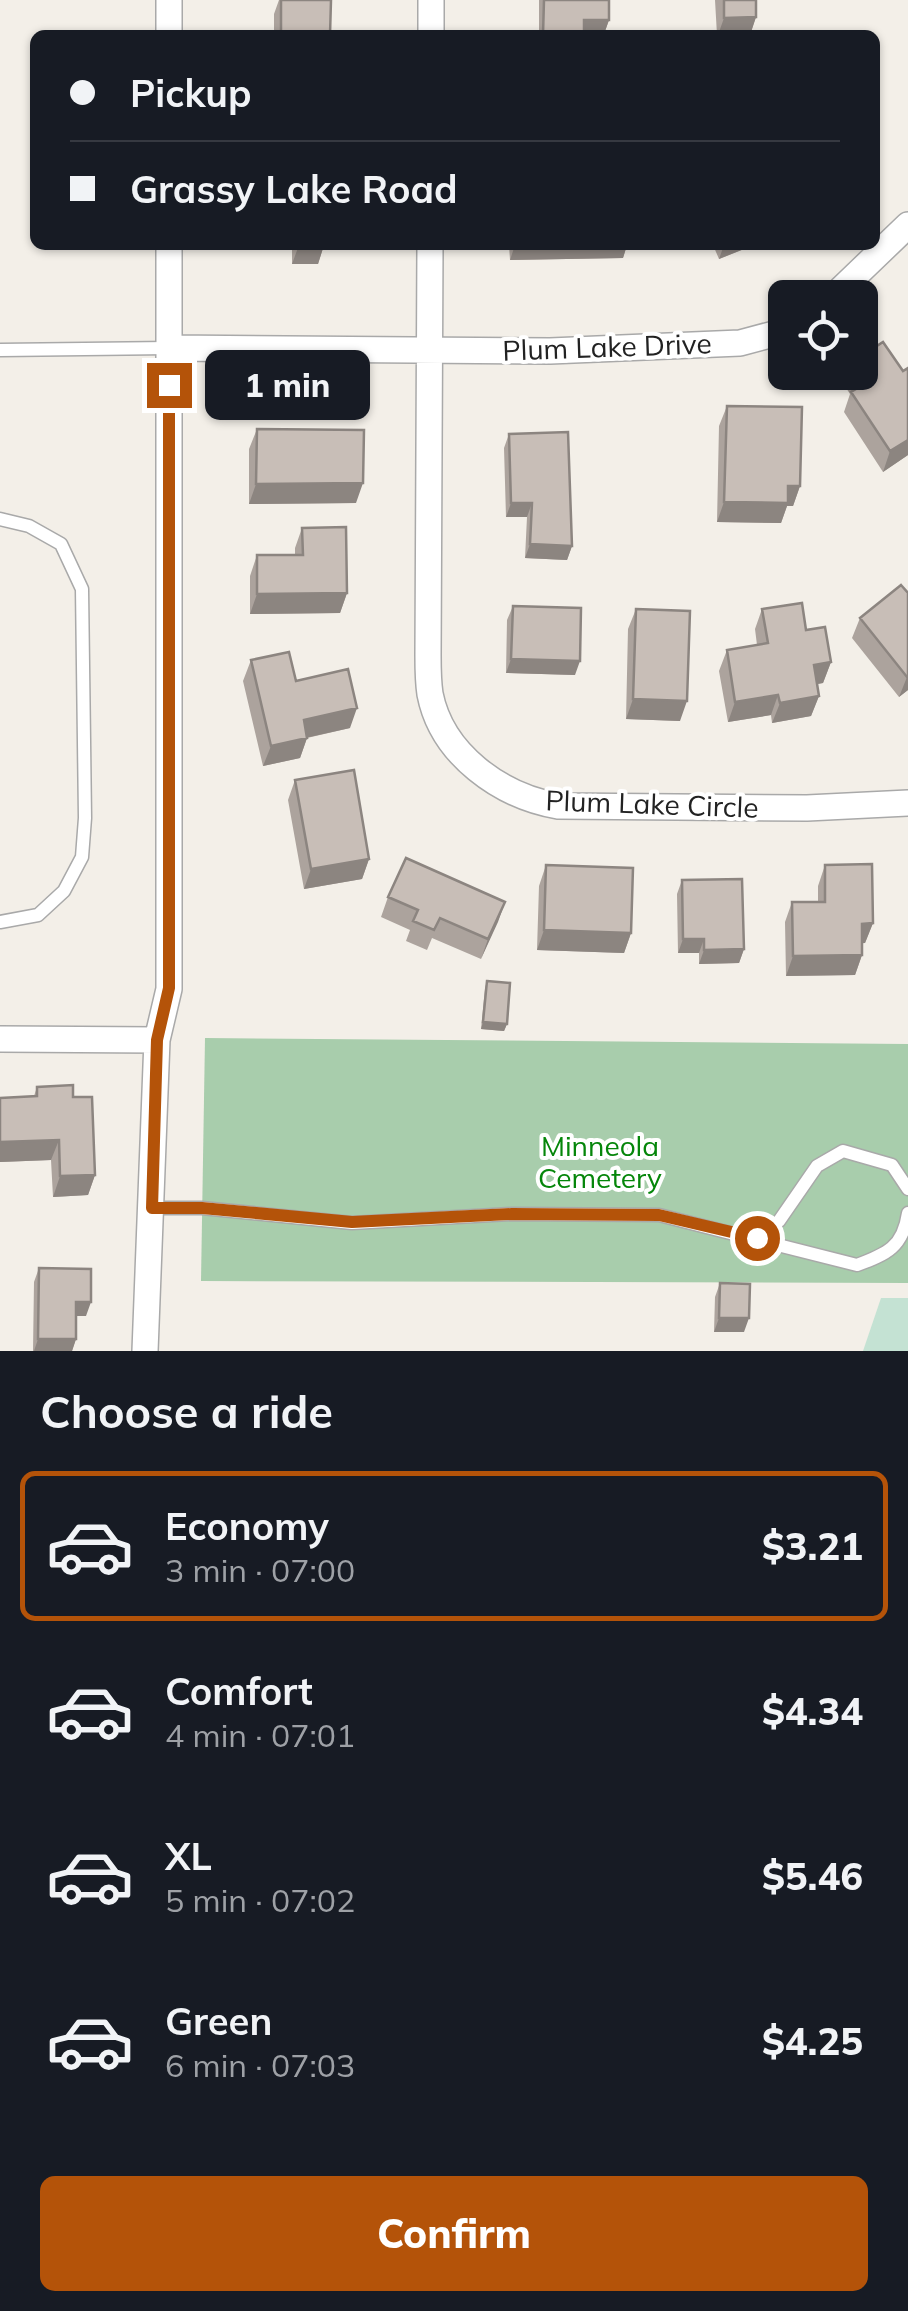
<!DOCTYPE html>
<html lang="en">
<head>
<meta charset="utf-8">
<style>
	body { margin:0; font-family:Mulish,sans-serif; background:#20242c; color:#f1f3f6; height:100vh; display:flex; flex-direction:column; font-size:38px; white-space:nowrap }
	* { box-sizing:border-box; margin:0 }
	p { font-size:32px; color:#9ea1a6 }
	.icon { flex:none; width:55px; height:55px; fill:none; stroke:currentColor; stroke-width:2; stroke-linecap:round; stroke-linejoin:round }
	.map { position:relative; height:1351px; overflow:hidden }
	.side { display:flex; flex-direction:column; background:#171b24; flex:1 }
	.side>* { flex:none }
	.hud { position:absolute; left:30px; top:30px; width:850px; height:220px; border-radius:15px; box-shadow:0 2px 8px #0004; display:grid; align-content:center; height:220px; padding:0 40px; background:#171b24 }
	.tools { position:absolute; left:768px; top:280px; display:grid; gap:20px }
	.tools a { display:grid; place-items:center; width:110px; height:110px; border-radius:15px; background:#171b24; box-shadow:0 2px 8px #0004; font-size:50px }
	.end { position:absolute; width:45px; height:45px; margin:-22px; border:12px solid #b45309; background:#fff; box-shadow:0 0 0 5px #fff }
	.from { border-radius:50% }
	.bubble { position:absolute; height:70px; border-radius:15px; background:#171b24; box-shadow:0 2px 8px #0004; font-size:32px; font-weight:800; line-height:70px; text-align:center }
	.hud b { display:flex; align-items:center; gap:35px; height:95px; font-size:38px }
	.hud b+b { border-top:2px solid #363941 }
	.hud i { width:25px; height:25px; background:#f1f3f6 }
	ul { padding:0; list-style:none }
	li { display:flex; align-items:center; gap:30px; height:150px; margin:0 20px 15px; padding:0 20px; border:5px solid transparent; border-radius:15px }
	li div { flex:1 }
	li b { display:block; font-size:38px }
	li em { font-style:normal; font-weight:800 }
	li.current { border-color:#b45309 }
	li>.icon { width:90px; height:90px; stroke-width:1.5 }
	h2 { padding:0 40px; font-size:45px; line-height:120px }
	.button { display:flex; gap:20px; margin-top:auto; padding:20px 40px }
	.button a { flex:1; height:115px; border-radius:15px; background:#b45309; color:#fff; font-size:40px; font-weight:800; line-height:115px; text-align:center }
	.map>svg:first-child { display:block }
	.wetland { fill:#c4e2d3 }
	.cemetery { fill:#a8cdac }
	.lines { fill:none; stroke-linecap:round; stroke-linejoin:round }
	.service-casing { stroke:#a9a9a9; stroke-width:15 }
	.minor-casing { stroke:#a9a9a9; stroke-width:28 }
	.service { stroke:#fff; stroke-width:12 }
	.minor { stroke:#fff; stroke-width:25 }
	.wall { fill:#aca39d }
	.shaded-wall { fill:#8c8580 }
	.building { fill:#c8beb7; stroke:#8c8580; stroke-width:2.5 }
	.route { stroke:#b45309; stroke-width:12 }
	.labels { text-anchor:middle; stroke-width:8; stroke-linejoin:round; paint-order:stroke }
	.street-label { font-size:28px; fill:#222; stroke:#fff }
	.park-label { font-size:28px; fill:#05860a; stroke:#fff }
</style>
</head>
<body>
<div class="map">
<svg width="908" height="1351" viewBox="0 0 908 1351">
	<rect width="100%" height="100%" fill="#f3efe8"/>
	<path class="wetland" d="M 881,1298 L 908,1298 L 908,1351 L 863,1351 Z"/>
	<path class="cemetery" d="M 205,1038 L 908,1044 L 908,1283 L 201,1281 Z"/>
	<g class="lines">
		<g class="service-casing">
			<path id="service" d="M 0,350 L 169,348
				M 0,519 L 29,526 L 61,544 L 82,589 L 85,818 L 82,857 L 64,891 L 38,915 L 0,922
				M 152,1208 L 202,1208 L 352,1223 L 512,1214 L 659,1215 L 857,1265 C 887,1254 903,1247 908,1213
				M 757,1237 L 779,1221 L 817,1166 L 843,1151 L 892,1165 L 908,1189"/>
		</g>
		<g class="minor-casing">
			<path id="minor" d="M 169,0 L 169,35
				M 431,0 L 431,35
				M 430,245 L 428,655 C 428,667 428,681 430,694 C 442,755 501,796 558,806 L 807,808 L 908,803
				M 832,298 L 908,225
				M 169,348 L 550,351 L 740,343 L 785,331
				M 0,1039 L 157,1040
				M 145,1351 L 157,1040 L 169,989 L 169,245"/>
		</g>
		<use href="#service" class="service"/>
		<use href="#minor" class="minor"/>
	</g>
	<path class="wall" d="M 279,0 L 331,0 L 330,35 L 274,35 L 274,14 Z
		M 539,0 L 609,0 L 609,20 L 604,34 L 539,35 Z
		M 715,0 L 756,0 L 756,17 L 750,35 L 717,35 Z
		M 274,245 L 324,245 L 318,264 L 292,264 L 292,248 L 274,248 Z
		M 509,245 L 627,245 L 623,258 L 510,260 Z
		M 713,245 L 754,245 L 719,259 Z
		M 847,372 L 860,372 L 908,455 L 883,472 L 844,412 L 850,394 L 843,383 Z
		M 727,406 L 800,486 L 793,506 L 787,506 L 781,523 L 717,522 L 719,426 Z
		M 257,429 L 356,503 L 249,504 L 249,449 Z
		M 509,434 L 572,546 L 567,560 L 525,558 L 527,517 L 506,517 L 504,448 Z
		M 302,528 L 347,593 L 340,613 L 250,614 L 250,576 L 257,555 L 295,555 L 295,548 Z
		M 908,593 L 908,690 L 899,697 L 852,638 L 860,618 Z
		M 513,606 L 575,675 L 506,673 L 507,620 Z
		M 636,609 L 680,721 L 626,719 L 628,629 Z
		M 762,609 L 806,630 L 831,662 L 823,683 L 817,684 L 819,696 L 811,716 L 772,723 L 771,715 L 728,722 L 719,671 L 727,650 L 757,645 L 755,629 Z
		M 251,660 L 296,681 L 350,728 L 307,738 L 300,758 L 263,766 L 243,681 Z
		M 295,780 L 369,859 L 362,879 L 304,889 L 288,800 Z
		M 546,865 L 631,933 L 624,953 L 537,950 L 539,886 Z
		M 825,865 L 873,923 L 865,943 L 862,943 L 862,955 L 855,975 L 786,976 L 785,922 L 792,902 L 818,902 L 818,886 Z
		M 682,880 L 744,949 L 739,963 L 699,964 L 699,953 L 678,953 L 677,894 Z
		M 388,897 L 505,902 L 481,959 L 432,938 L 427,950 L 406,941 L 410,930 L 381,917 Z
		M 487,981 L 507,1024 L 504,1031 L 481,1029 L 485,988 Z
		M 37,1087 L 73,1097 L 95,1175 L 88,1195 L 53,1197 L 51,1160 L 0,1162 L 0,1098 L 34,1096 Z
		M 39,1268 L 86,1316 L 76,1316 L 76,1339 L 72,1351 L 33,1351 L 34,1282 Z
		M 720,1283 L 744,1332 L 714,1332 L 715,1297 Z"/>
	<path class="shaded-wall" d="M 756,17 L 750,35 L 718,35 L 724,18 Z
		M 584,20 L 609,20 L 604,34 L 579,34 Z
		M 275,245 L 293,245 L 292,248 L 274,248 Z
		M 299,245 L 324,245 L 318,264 L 292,264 Z
		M 515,245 L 627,245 L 623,258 L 510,260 Z
		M 724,245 L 754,245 L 719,259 Z
		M 908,440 L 908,455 L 883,472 L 890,451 Z
		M 363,483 L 356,503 L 249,504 L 256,484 Z
		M 788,486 L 800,486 L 793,506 L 787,506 L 781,523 L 717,522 L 724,502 Z
		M 511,503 L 532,503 L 527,517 L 506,517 Z
		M 530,544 L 572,546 L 567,560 L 525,558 Z
		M 347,593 L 340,613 L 250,614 L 257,594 Z
		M 511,659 L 580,661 L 575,675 L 506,673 Z
		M 831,662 L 823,683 L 806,686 L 814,665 Z
		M 908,676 L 908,690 L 899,697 L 907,677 Z
		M 778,695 L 771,715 L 728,722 L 735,702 Z
		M 819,696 L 811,716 L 772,723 L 780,703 Z
		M 633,699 L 687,701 L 680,721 L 626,719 Z
		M 357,708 L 350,728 L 296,740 L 304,720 Z
		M 307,738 L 300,758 L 263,766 L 271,746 Z
		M 369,859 L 362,879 L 304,889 L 311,869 Z
		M 505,902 L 498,922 L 481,959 L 488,939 Z
		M 873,923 L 865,943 L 854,944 L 862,924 Z
		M 544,930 L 631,933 L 624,953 L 537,950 Z
		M 683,939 L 704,939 L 699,953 L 678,953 Z
		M 744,949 L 739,963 L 699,964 L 704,950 Z
		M 862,955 L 855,975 L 786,976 L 793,956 Z
		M 483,1022 L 507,1024 L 504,1031 L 481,1029 Z
		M 59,1140 L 51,1160 L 0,1162 L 0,1142 Z
		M 95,1175 L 88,1195 L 53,1197 L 60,1176 Z
		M 76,1302 L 91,1302 L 86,1316 L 71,1316 Z
		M 719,1318 L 749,1318 L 744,1332 L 714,1332 Z
		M 38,1339 L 76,1339 L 72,1351 L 34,1351 Z"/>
	<path class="building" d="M 281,0 L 331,0 L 330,35 L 281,35 Z
		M 544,0 L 609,0 L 609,20 L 584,20 L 584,35 L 543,35 Z
		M 724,0 L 756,0 L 756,17 L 724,18 Z
		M 883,342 L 903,371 L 908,368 L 908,440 L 890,451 L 851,392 L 864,384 L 856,372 L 860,372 L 860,357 Z
		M 727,406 L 802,407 L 800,486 L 788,486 L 788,503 L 724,502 Z
		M 257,429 L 364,430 L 363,483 L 256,484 Z
		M 568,432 L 572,546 L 530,544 L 532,503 L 511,503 L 509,434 Z
		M 346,527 L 347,593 L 257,594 L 257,555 L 303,555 L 302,528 Z
		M 901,585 L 908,593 L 908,676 L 907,677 L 860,618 Z
		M 802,603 L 806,630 L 825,627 L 831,662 L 814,665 L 819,696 L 780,703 L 778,695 L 735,702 L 727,650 L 768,643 L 762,609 Z
		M 513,606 L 581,608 L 580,661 L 511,659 Z
		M 636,609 L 690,611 L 687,701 L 633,699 Z
		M 289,652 L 296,681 L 348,669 L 357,708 L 304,720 L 307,738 L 271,746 L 251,660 Z
		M 354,770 L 369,859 L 311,869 L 295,780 Z
		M 406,858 L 505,902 L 488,939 L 440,918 L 434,930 L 413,921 L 418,910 L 388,897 Z
		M 872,864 L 873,923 L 862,924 L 862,955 L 793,956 L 792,902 L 825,902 L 825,865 Z
		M 546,865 L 633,868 L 631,933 L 544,930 Z
		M 742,879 L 744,949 L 704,950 L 704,939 L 683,939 L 682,880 Z
		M 487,981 L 510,983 L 507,1024 L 483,1022 Z
		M 73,1085 L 73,1097 L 92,1097 L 95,1175 L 60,1176 L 59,1140 L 0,1142 L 0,1098 L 37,1096 L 37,1087 Z
		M 39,1268 L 91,1269 L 91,1302 L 76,1302 L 76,1339 L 38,1339 Z
		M 720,1283 L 750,1284 L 749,1318 L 719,1318 Z"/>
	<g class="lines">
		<path class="route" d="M 169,385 L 169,988 L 157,1040 L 152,1208 L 202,1208 L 352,1222 L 512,1214 L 659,1215 L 757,1238"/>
	</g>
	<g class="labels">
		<g class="street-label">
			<text transform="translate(607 347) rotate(-2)" y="10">Plum Lake Drive</text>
			<text transform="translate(652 804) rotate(2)" y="10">Plum Lake Circle</text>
		</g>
		<g class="park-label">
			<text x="600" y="1156">Minneola<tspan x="600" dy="32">Cemetery</tspan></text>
		</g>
	</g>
</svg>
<div class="tools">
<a><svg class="icon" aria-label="locate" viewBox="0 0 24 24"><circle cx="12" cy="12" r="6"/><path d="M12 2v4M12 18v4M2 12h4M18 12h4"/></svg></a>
</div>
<i class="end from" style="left:757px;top:1238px"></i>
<i class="end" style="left:169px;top:385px"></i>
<div class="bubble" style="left:205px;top:350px;width:165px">1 min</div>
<div class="hud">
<b><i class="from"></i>Pickup</b>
<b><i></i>Grassy Lake Road</b>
</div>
</div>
<section class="side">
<h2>Choose a ride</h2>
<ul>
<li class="current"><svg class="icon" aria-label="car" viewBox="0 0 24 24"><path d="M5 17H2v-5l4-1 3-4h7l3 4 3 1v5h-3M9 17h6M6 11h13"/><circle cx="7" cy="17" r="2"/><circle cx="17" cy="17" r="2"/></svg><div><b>Economy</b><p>3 min · 07:00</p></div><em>$3.21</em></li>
<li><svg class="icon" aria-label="car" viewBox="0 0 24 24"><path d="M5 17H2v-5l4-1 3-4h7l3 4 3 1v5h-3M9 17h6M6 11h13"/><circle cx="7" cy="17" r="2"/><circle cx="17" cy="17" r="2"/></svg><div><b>Comfort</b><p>4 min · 07:01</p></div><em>$4.34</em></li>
<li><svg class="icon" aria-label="car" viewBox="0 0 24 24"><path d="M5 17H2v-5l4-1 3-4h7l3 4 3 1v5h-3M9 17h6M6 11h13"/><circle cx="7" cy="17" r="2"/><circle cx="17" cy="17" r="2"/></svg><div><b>XL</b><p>5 min · 07:02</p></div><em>$5.46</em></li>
<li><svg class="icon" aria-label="car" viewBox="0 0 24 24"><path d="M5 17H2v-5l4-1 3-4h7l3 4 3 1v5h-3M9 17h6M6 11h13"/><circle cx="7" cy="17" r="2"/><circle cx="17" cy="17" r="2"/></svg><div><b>Green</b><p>6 min · 07:03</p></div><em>$4.25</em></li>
</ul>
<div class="button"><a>Confirm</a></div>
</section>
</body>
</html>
